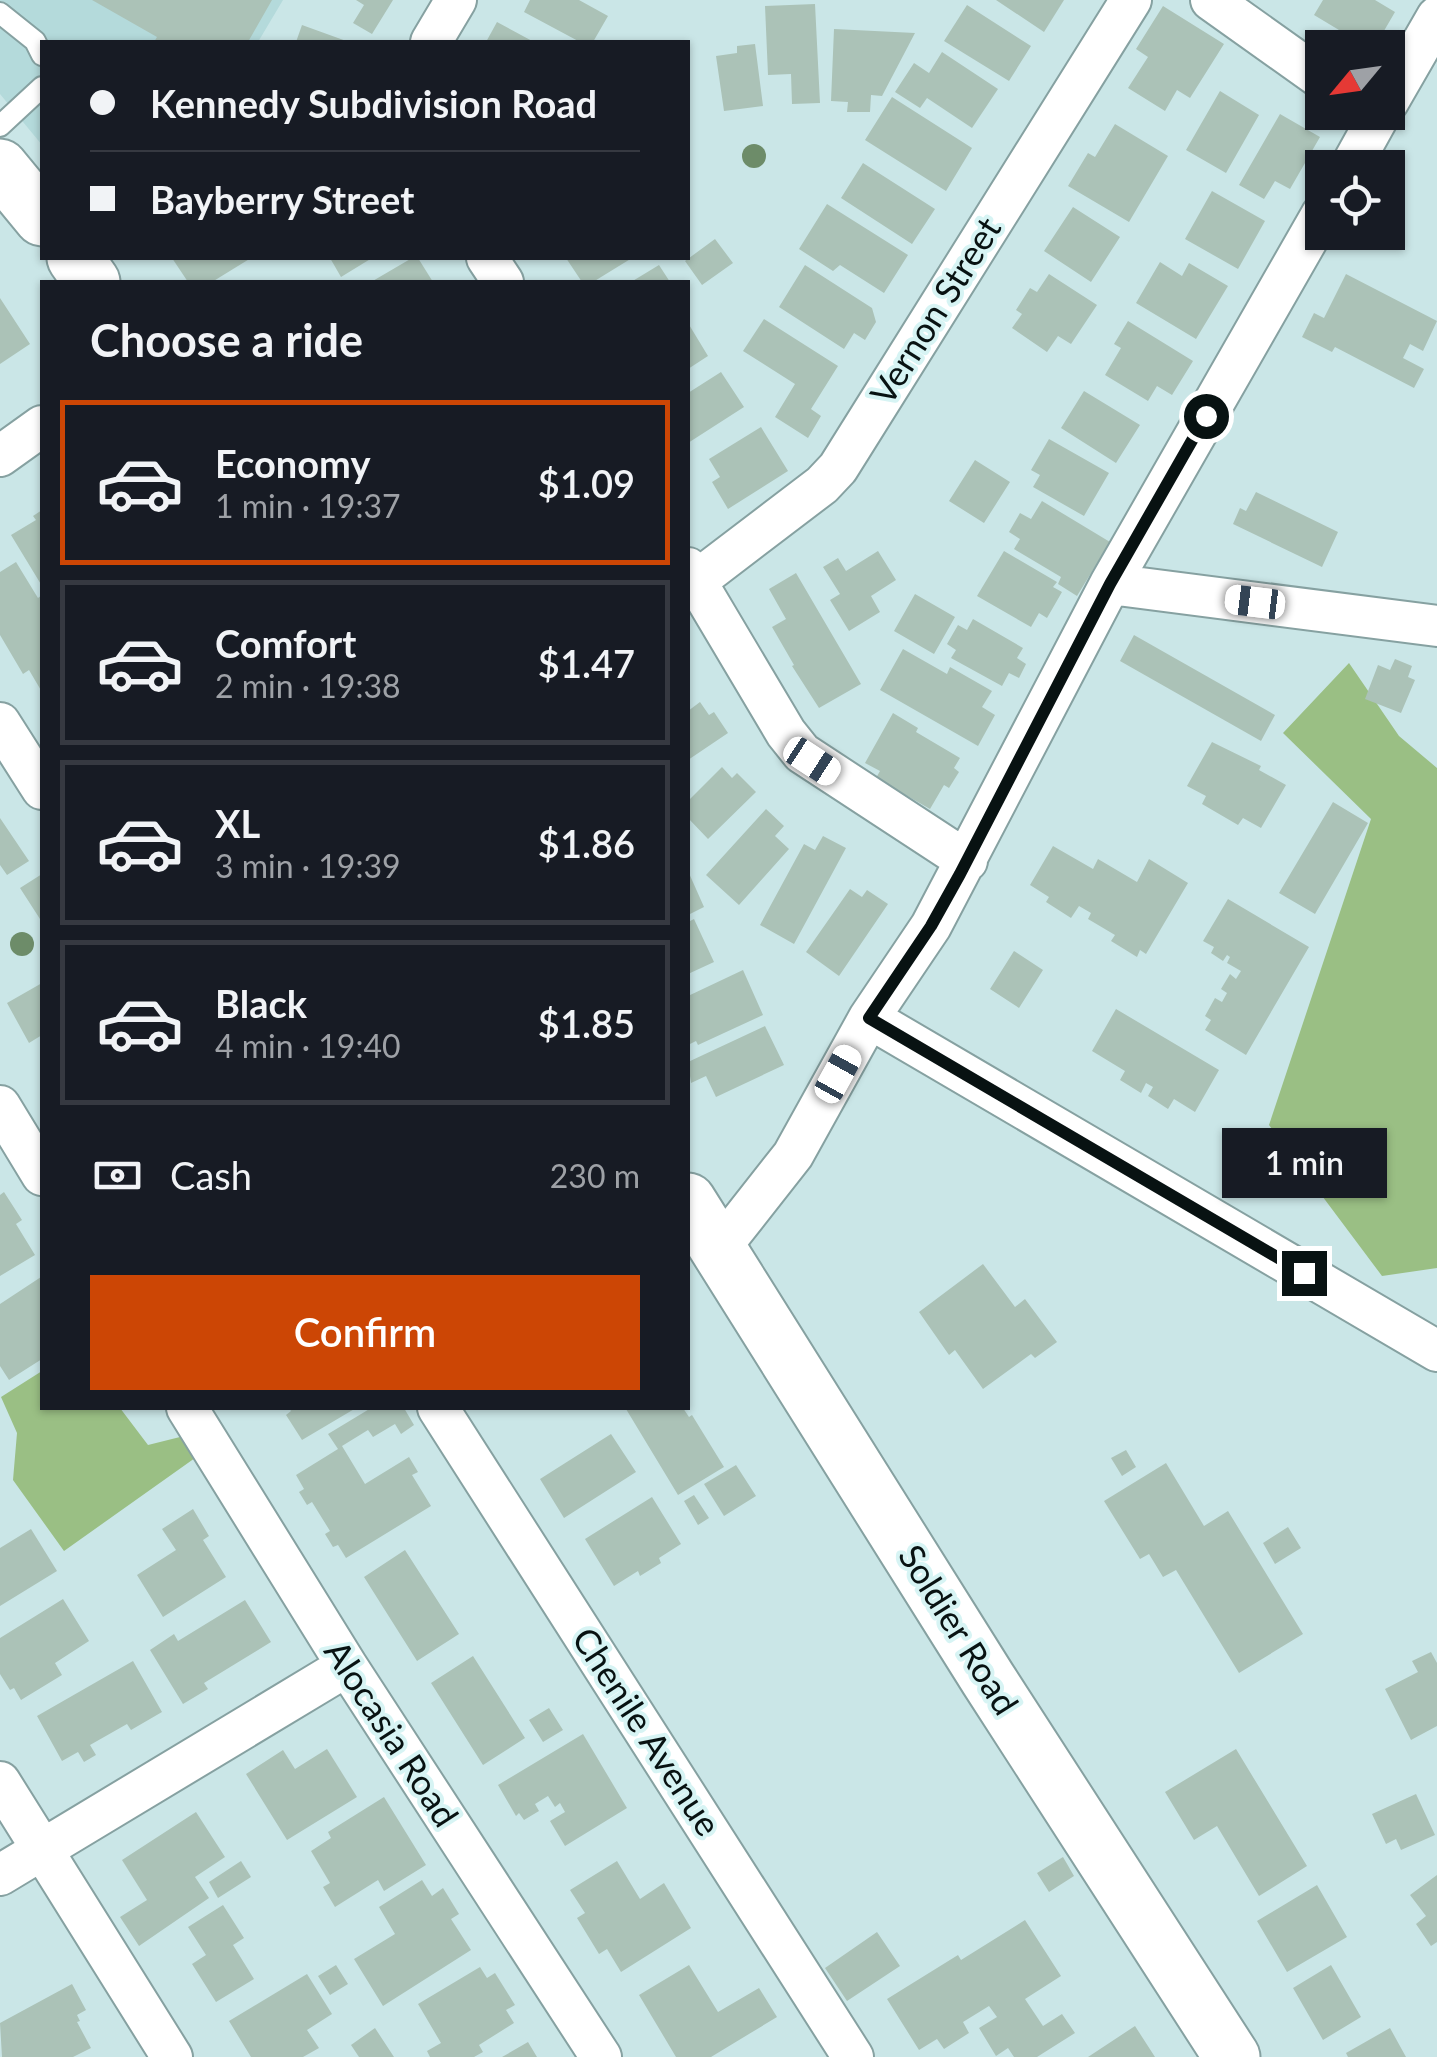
<!DOCTYPE html>
<html lang="en">
<head>
<meta charset="utf-8">
<style>
	body { margin:0; font-family:Lato,sans-serif; background:#242831; color:#f1f3f6; height:100vh; display:flex; flex-direction:column; font-size:38px; white-space:nowrap }
	* { box-sizing:border-box; margin:0 }
	p { font-size:32px; color:#9ea1a6 }
	.icon { flex:none; width:55px; height:55px; fill:none; stroke:currentColor; stroke-width:2; stroke-linecap:round; stroke-linejoin:round }
	.map { position:relative; flex:1; overflow:hidden }
	.side { position:absolute; left:40px; top:280px; width:650px; height:1130px; display:flex; flex-direction:column; background:#171b24; border-radius:0px; box-shadow:0 2px 8px #0004 }
	.side>* { flex:none }
	.banner { position:absolute; left:40px; top:40px; width:650px; height:220px; border-radius:0px; box-shadow:0 2px 8px #0004; display:grid; align-content:center; height:220px; padding:0 50px; background:#171b24 }
	.needle { width:65px; rotate:241deg }
	.fabs { position:absolute; left:1305px; top:30px; display:grid; gap:20px }
	.fabs a { display:grid; place-items:center; width:100px; height:100px; border-radius:0px; background:#171b24; box-shadow:0 2px 8px #0004; font-size:50px }
	.end { position:absolute; width:45px; height:45px; margin:-22px; border:12px solid #081212; background:#fff; box-shadow:0 0 0 5px #fff }
	.from { border-radius:50% }
	.bubble { position:absolute; height:70px; border-radius:0px; background:#171b24; box-shadow:0 2px 8px #0004; font-size:32px; font-weight:600; line-height:70px; text-align:center }
	.car { position:absolute; width:30px; height:60px; margin:-30px -15px; border-radius:12px; box-shadow:0 0 8px 2px #0007; background:linear-gradient(#fff 24%,#345 0 40%,#fff 0 76%,#345 0 86%,#fff 0) }
	.banner b { display:flex; align-items:center; gap:35px; height:95px; font-size:38px }
	.banner b+b { border-top:2px solid #363941 }
	.banner i { width:25px; height:25px; background:#f1f3f6 }
	ul { padding:0; list-style:none }
	li { display:flex; align-items:center; gap:30px; height:165px; margin:0 20px 15px; padding:0 30px; border:5px solid #363941; border-radius:0px }
	li div { flex:1 }
	li b { display:block; font-size:38px }
	li em { font-style:normal; font-weight:600 }
	li.on { border-color:#cc4605 }
	li>.icon { width:90px; height:90px; stroke-width:1.5 }
	h2 { padding:0 50px; font-size:45px; line-height:120px }
	.pay { display:flex; align-items:center; gap:25px; height:110px; padding:0 50px; font-size:38px }
	.pay p { margin-inline-start:auto }
	.cta { display:flex; gap:20px; margin-top:auto; padding:20px 50px }
	.cta a { flex:1; height:115px; border-radius:0px; background:#cc4605; color:#fff; font-size:40px; font-weight:600; line-height:115px; text-align:center }
	.map>svg:first-child { display:block }
	.built { fill:#b4dadb }
	.forest { fill:#9abf84 }
	.building { fill:#abc2b7 }
	.lines { fill:none; stroke-linecap:round; stroke-linejoin:round }
	.lane-casing { stroke:#86a1a1; stroke-width:24 }
	.street-casing { stroke:#86a1a1; stroke-width:44 }
	.secondary-casing { stroke:#86a1a1; stroke-width:59 }
	.lane { stroke:#fff; stroke-width:20 }
	.street { stroke:#fff; stroke-width:40 }
	.secondary { stroke:#fff; stroke-width:55 }
	.tree { fill:#6d8c69 }
	.route { stroke:#081212; stroke-width:12 }
	.labels { text-anchor:middle; stroke-width:8; stroke-linejoin:round; paint-order:stroke }
	.street-label { font-size:35px; fill:#081212; stroke:#d7f4f4 }
</style>
</head>
<body>
<div class="map">
<svg width="1437" height="2057" viewBox="0 0 1437 2057">
	<rect width="100%" height="100%" fill="#cae6e7"/>
	<path class="built" d="M 0,0 L 283,0 L 258,42 L 42,42 L 42,145 L 0,94 Z"/>
	<path class="forest" d="M 1349,663 L 1399,736 L 1437,768 L 1437,1268 L 1382,1276 L 1269,1125 L 1371,819 L 1283,733 Z
		M 42,1371 L 42,1408 L 120,1408 L 148,1445 L 184,1436 L 195,1458 L 64,1551 L 13,1480 L 17,1433 L 1,1397 Z"/>
	<path class="building" d="M 92,0 L 272,0 L 248,42 L 154,42 L 157,37 Z
		M 356,0 L 393,0 L 372,34 L 353,23 L 364,5 Z
		M 530,0 L 579,0 L 608,16 L 593,42 L 580,42 L 524,12 Z
		M 996,0 L 1064,0 L 1044,32 Z
		M 1323,0 L 1375,0 L 1395,12 L 1374,48 L 1369,48 L 1314,15 Z
		M 815,4 L 820,103 L 792,104 L 791,74 L 768,75 L 765,6 Z
		M 967,5 L 1031,46 L 1009,81 L 944,41 Z
		M 1163,6 L 1224,44 L 1190,98 L 1177,90 L 1165,111 L 1128,88 L 1148,57 L 1136,49 Z
		M 497,22 L 534,42 L 486,42 Z
		M 302,25 L 349,42 L 296,42 Z
		M 834,29 L 915,33 L 882,96 L 871,95 L 870,112 L 847,112 L 848,102 L 831,101 Z
		M 755,44 L 763,106 L 724,111 L 716,56 L 737,53 L 737,46 Z
		M 942,52 L 998,89 L 972,128 L 927,98 L 920,108 L 895,92 L 914,63 L 929,73 Z
		M 1220,91 L 1259,115 L 1226,173 L 1186,150 Z
		M 892,97 L 972,148 L 946,191 L 865,140 Z
		M 1280,114 L 1320,137 L 1290,189 L 1275,181 L 1264,199 L 1239,185 Z
		M 1115,124 L 1168,156 L 1129,222 L 1068,186 L 1088,153 L 1095,157 Z
		M 863,163 L 935,209 L 912,244 L 841,198 Z
		M 1212,191 L 1265,221 L 1238,269 L 1185,239 Z
		M 827,204 L 908,255 L 884,293 L 840,265 L 833,271 L 799,249 Z
		M 1073,207 L 1120,237 L 1091,282 L 1044,251 Z
		M 715,239 L 733,263 L 702,285 L 685,261 Z
		M 172,258 L 251,258 L 212,282 L 188,282 Z
		M 330,258 L 372,258 L 341,277 Z
		M 412,258 L 418,258 L 433,282 L 371,282 Z
		M 566,258 L 632,258 L 593,282 L 582,282 Z
		M 1160,262 L 1182,276 L 1189,263 L 1228,286 L 1196,339 L 1136,303 Z
		M 659,265 L 670,282 L 631,282 Z
		M 805,265 L 872,308 L 876,322 L 865,340 L 854,333 L 844,349 L 779,307 Z
		M 1049,274 L 1097,305 L 1071,344 L 1058,336 L 1047,352 L 1012,328 L 1022,314 L 1016,310 L 1030,288 L 1037,292 Z
		M 1346,274 L 1437,321 L 1423,351 L 1410,344 L 1403,358 L 1424,369 L 1414,388 L 1335,347 L 1332,352 L 1302,337 L 1314,313 L 1324,318 Z
		M 0,298 L 30,344 L 0,364 Z
		M 764,319 L 838,366 L 811,409 L 821,416 L 808,438 L 775,417 L 795,384 L 743,351 Z
		M 1128,321 L 1193,361 L 1172,395 L 1157,386 L 1148,401 L 1105,375 L 1121,348 L 1114,344 Z
		M 688,323 L 708,356 L 688,369 Z
		M 721,372 L 744,407 L 688,443 L 688,393 Z
		M 1084,391 L 1140,425 L 1116,463 L 1061,428 Z
		M 761,427 L 788,471 L 728,509 L 712,482 L 720,477 L 709,459 Z
		M 1049,439 L 1109,473 L 1084,516 L 1033,487 L 1040,475 L 1031,470 Z
		M 975,460 L 1010,482 L 984,523 L 949,501 Z
		M 1256,492 L 1338,532 L 1322,567 L 1233,524 L 1240,508 L 1246,511 Z
		M 1042,501 L 1110,542 L 1077,596 L 1058,584 L 1061,577 L 1014,549 L 1020,539 L 1009,532 L 1020,513 L 1031,519 Z
		M 42,510 L 42,586 L 11,535 L 36,520 L 33,516 Z
		M 878,551 L 896,580 L 871,596 L 880,612 L 849,631 L 830,600 L 840,594 L 823,567 L 838,558 L 846,571 Z
		M 1004,551 L 1057,582 L 1053,587 L 1062,592 L 1047,618 L 1039,613 L 1031,627 L 977,596 Z
		M 16,562 L 38,598 L 42,595 L 42,692 L 29,670 L 23,674 L 0,635 L 0,572 Z
		M 796,573 L 861,684 L 819,708 L 792,666 L 794,665 L 772,627 L 786,619 L 769,589 Z
		M 915,594 L 955,617 L 934,654 L 894,631 Z
		M 973,619 L 1023,648 L 1017,658 L 1026,664 L 1019,678 L 1009,673 L 1002,686 L 951,658 L 956,650 L 947,644 L 958,625 L 967,630 Z
		M 1134,635 L 1275,715 L 1261,741 L 1120,661 Z
		M 903,649 L 947,674 L 950,667 L 992,691 L 982,707 L 995,715 L 978,746 L 880,690 Z
		M 1395,659 L 1412,666 L 1408,677 L 1415,680 L 1401,713 L 1365,699 L 1378,665 L 1390,670 Z
		M 700,702 L 709,715 L 714,712 L 728,733 L 688,760 L 688,711 Z
		M 893,713 L 918,728 L 916,732 L 960,758 L 954,768 L 959,772 L 949,788 L 944,785 L 930,809 L 876,778 L 880,771 L 865,763 Z
		M 1212,742 L 1261,766 L 1259,770 L 1286,785 L 1261,828 L 1243,818 L 1238,825 L 1202,804 L 1206,796 L 1187,786 Z
		M 722,767 L 732,778 L 737,773 L 756,792 L 708,839 L 688,818 L 688,801 Z
		M 1333,802 L 1368,823 L 1315,914 L 1279,893 Z
		M 766,809 L 784,826 L 775,836 L 789,849 L 739,905 L 706,875 Z
		M 0,818 L 29,861 L 7,875 L 0,865 Z
		M 823,836 L 846,848 L 794,944 L 760,925 L 804,844 L 815,850 Z
		M 1053,846 L 1093,869 L 1098,859 L 1137,882 L 1149,859 L 1188,883 L 1146,954 L 1140,950 L 1137,957 L 1111,941 L 1115,935 L 1088,919 L 1091,913 L 1079,906 L 1071,918 L 1046,902 L 1049,897 L 1030,885 Z
		M 688,871 L 704,907 L 688,915 Z
		M 42,874 L 42,917 L 40,919 L 20,888 Z
		M 850,889 L 862,897 L 867,890 L 888,904 L 839,976 L 806,952 Z
		M 1228,899 L 1309,947 L 1246,1055 L 1205,1030 L 1211,1020 L 1205,1016 L 1215,998 L 1222,1002 L 1227,993 L 1221,989 L 1230,974 L 1236,979 L 1241,971 L 1227,963 L 1230,957 L 1227,955 L 1223,961 L 1211,953 L 1214,947 L 1203,941 Z
		M 694,919 L 714,962 L 688,974 L 688,922 Z
		M 1014,951 L 1043,970 L 1019,1008 L 990,989 Z
		M 743,970 L 763,1015 L 698,1045 L 696,1041 L 688,1045 L 688,996 Z
		M 42,983 L 42,1035 L 29,1043 L 7,1003 Z
		M 1116,1009 L 1219,1070 L 1195,1112 L 1174,1099 L 1168,1109 L 1148,1096 L 1153,1087 L 1146,1083 L 1141,1093 L 1120,1080 L 1125,1071 L 1092,1051 Z
		M 765,1026 L 784,1065 L 716,1097 L 706,1076 L 691,1083 L 688,1062 Z
		M 4,1192 L 22,1220 L 16,1224 L 35,1255 L 0,1276 L 0,1195 Z
		M 983,1264 L 1015,1307 L 1025,1299 L 1057,1342 L 1035,1358 L 1031,1354 L 983,1389 L 955,1350 L 949,1355 L 919,1312 Z
		M 41,1277 L 42,1359 L 9,1380 L 0,1366 L 0,1304 Z
		M 289,1408 L 356,1408 L 302,1440 L 286,1415 L 291,1411 Z
		M 371,1408 L 404,1408 L 414,1425 L 401,1434 L 395,1424 L 373,1437 L 368,1430 L 342,1446 L 365,1484 L 409,1457 L 418,1472 L 412,1475 L 431,1506 L 346,1558 L 338,1545 L 333,1547 L 325,1534 L 330,1531 L 312,1502 L 307,1505 L 299,1492 L 304,1489 L 296,1475 L 338,1449 L 328,1434 Z
		M 629,1408 L 683,1408 L 689,1417 L 692,1415 L 724,1467 L 678,1495 L 626,1409 Z
		M 611,1434 L 636,1472 L 564,1518 L 540,1479 Z
		M 1126,1450 L 1136,1467 L 1122,1476 L 1111,1458 Z
		M 1166,1463 L 1204,1526 L 1228,1511 L 1303,1634 L 1239,1673 L 1176,1570 L 1163,1577 L 1149,1554 L 1140,1559 L 1104,1501 Z
		M 736,1465 L 756,1496 L 724,1516 L 704,1484 Z
		M 694,1495 L 709,1518 L 698,1525 L 684,1501 Z
		M 652,1497 L 681,1544 L 659,1558 L 661,1563 L 640,1576 L 638,1571 L 614,1586 L 585,1539 Z
		M 193,1509 L 209,1536 L 203,1540 L 226,1577 L 163,1617 L 137,1575 L 176,1550 L 162,1529 Z
		M 1288,1527 L 1301,1548 L 1275,1564 L 1263,1543 Z
		M 31,1529 L 57,1571 L 0,1606 L 0,1548 Z
		M 405,1550 L 459,1634 L 417,1661 L 364,1577 Z
		M 63,1599 L 89,1641 L 55,1663 L 62,1675 L 21,1700 L 14,1688 L 10,1690 L 0,1674 L 0,1638 Z
		M 245,1600 L 271,1642 L 204,1683 L 208,1689 L 183,1704 L 150,1650 L 174,1634 L 178,1641 Z
		M 1431,1652 L 1437,1663 L 1437,1726 L 1411,1740 L 1385,1689 L 1418,1672 L 1412,1661 Z
		M 473,1656 L 525,1738 L 483,1765 L 431,1683 Z
		M 133,1661 L 162,1712 L 131,1730 L 127,1724 L 90,1745 L 96,1755 L 84,1762 L 78,1752 L 62,1761 L 37,1716 Z
		M 549,1708 L 563,1730 L 543,1742 L 529,1720 Z
		M 583,1734 L 627,1808 L 565,1846 L 550,1821 L 565,1812 L 560,1803 L 555,1807 L 548,1796 L 535,1804 L 539,1811 L 524,1820 L 519,1813 L 516,1816 L 498,1785 Z
		M 327,1749 L 357,1797 L 287,1840 L 246,1774 L 283,1750 L 295,1769 Z
		M 1236,1749 L 1307,1866 L 1259,1896 L 1217,1826 L 1194,1840 L 1165,1792 Z
		M 1416,1794 L 1435,1835 L 1401,1850 L 1396,1839 L 1386,1844 L 1372,1814 Z
		M 384,1797 L 426,1865 L 384,1891 L 378,1880 L 335,1907 L 323,1887 L 330,1883 L 311,1851 L 331,1838 L 328,1832 Z
		M 196,1812 L 225,1857 L 195,1877 L 209,1898 L 139,1946 L 120,1917 L 147,1900 L 122,1860 Z
		M 1063,1857 L 1074,1876 L 1049,1892 L 1037,1873 Z
		M 241,1861 L 251,1877 L 218,1898 L 209,1882 Z
		M 617,1861 L 640,1899 L 664,1883 L 691,1928 L 621,1972 L 607,1949 L 599,1954 L 577,1918 L 585,1913 L 570,1890 Z
		M 1437,1875 L 1437,1942 L 1431,1946 L 1416,1924 L 1426,1916 L 1410,1895 Z
		M 422,1880 L 432,1896 L 443,1888 L 459,1914 L 451,1919 L 471,1950 L 383,2006 L 354,1959 L 395,1934 L 379,1907 Z
		M 1317,1885 L 1347,1937 L 1287,1972 L 1257,1921 Z
		M 223,1905 L 244,1938 L 233,1945 L 254,1979 L 216,2002 L 192,1964 L 206,1955 L 188,1927 Z
		M 1025,1920 L 1061,1976 L 1025,1999 L 1043,2026 L 1062,2014 L 1075,2033 L 1037,2057 L 1014,2057 L 1008,2048 L 996,2056 L 979,2028 L 997,2017 L 989,2006 L 963,2022 L 969,2033 L 944,2049 L 937,2039 L 919,2050 L 887,1999 L 958,1955 L 961,1960 Z
		M 877,1932 L 900,1966 L 847,2001 L 825,1968 Z
		M 336,1965 L 348,1984 L 330,1995 L 318,1976 Z
		M 689,1965 L 718,2012 L 759,1988 L 777,2017 L 711,2057 L 676,2057 L 639,1995 Z
		M 1331,1965 L 1361,2017 L 1323,2040 L 1293,1988 Z
		M 480,1967 L 487,1978 L 495,1973 L 515,2005 L 506,2010 L 514,2023 L 479,2045 L 483,2052 L 474,2057 L 430,2057 L 427,2051 L 441,2043 L 418,2004 Z
		M 307,1974 L 332,2014 L 307,2030 L 319,2048 L 303,2057 L 251,2057 L 229,2021 Z
		M 72,1984 L 86,2010 L 77,2015 L 80,2021 L 77,2022 L 91,2048 L 73,2057 L 2,2057 L 0,2023 Z
		M 1135,2026 L 1155,2057 L 1088,2057 Z
		M 375,2028 L 394,2057 L 359,2057 L 351,2045 Z
		M 1390,2028 L 1406,2057 L 1348,2057 L 1346,2053 Z
		M 528,2042 L 537,2057 L 502,2057 Z"/>
	<g class="lines">
		<g class="lane-casing">
			<path id="lane" d="M 0,13 L 35,41 L 42,55
				M 0,126 L 42,87"/>
		</g>
		<g class="street-casing">
			<path id="street" d="M 1211,0 L 1322,79
				M 431,42 L 456,0
				M 1388,102 L 1437,17
				M 1350,168 L 1381,112
				M 487,258 L 503,282
				M 0,456 L 42,426
				M 688,568 L 786,733 L 802,753 L 967,861
				M 696,581 L 822,485 L 838,468 L 1131,0
				M 1110,584 L 1437,626
				M 0,723 L 42,789
				M 869,1018 L 1437,1351
				M 0,1106 L 42,1175
				M 719,1249 L 793,1155 L 869,1018 L 931,926 L 1110,584 L 1322,214
				M 187,1408 L 347,1666 L 601,2057
				M 438,1408 L 853,2057
				M 0,1782 L 172,2057
				M 0,1875 L 347,1666"/>
		</g>
		<g class="secondary-casing">
			<path id="secondary" d="M 0,167 L 42,218
				M 75,258 L 92,282
				M 688,1201 L 988,1679 L 1232,2057"/>
		</g>
		<use href="#lane" class="lane"/>
		<use href="#street" class="street"/>
		<use href="#secondary" class="secondary"/>
	</g>
	<g class="tree">
		<circle cx="754" cy="156" r="12"/>
		<circle cx="22" cy="944" r="12"/>
	</g>
	<g class="lines">
		<path class="route" d="M 1206,416 L 1110,584 L 960,874 L 931,926 L 869,1018 L 1304,1273"/>
	</g>
	<g class="labels">
		<g class="street-label">
			<text transform="translate(936 311) rotate(-58)" y="12">Vernon Street</text>
			<text transform="translate(958 1630) rotate(58)" y="12">Soldier Road</text>
			<text transform="translate(646 1732) rotate(57)" y="12">Chenile Avenue</text>
			<text transform="translate(391 1734) rotate(57)" y="12">Alocasia Road</text>
		</g>
	</g>
</svg>
<div class="fabs">
<a><svg class="needle" viewBox="-14 -14 28 28"><path d="M0-13l5 13h-10z" fill="#e53935"/><path d="M0 13l5-13h-10z" fill="#9ea1a6"/></svg></a>
<a><svg class="icon" aria-label="locate" viewBox="0 0 24 24"><circle cx="12" cy="12" r="6"/><path d="M12 2v4M12 18v4M2 12h4M18 12h4"/></svg></a>
</div>
<i class="end from" style="left:1206px;top:416px"></i>
<i class="end" style="left:1304px;top:1273px"></i>
<div class="bubble" style="left:1222px;top:1128px;width:165px">1 min</div>
<i class="car" style="left:1255px;top:602px;rotate:277deg"></i>
<i class="car" style="left:812px;top:761px;rotate:123deg"></i>
<i class="car" style="left:838px;top:1074px;rotate:29deg"></i>
<div class="banner">
<b><i class="from"></i>Kennedy Subdivision Road</b>
<b><i></i>Bayberry Street</b>
</div>
<section class="side">
<h2>Choose a ride</h2>
<ul>
<li class="on"><svg class="icon" aria-label="car" viewBox="0 0 24 24"><path d="M5 17H2v-5l4-1 3-4h7l3 4 3 1v5h-3M9 17h6M6 11h13"/><circle cx="7" cy="17" r="2"/><circle cx="17" cy="17" r="2"/></svg><div><b>Economy</b><p>1 min · 19:37</p></div><em>$1.09</em></li>
<li><svg class="icon" aria-label="car" viewBox="0 0 24 24"><path d="M5 17H2v-5l4-1 3-4h7l3 4 3 1v5h-3M9 17h6M6 11h13"/><circle cx="7" cy="17" r="2"/><circle cx="17" cy="17" r="2"/></svg><div><b>Comfort</b><p>2 min · 19:38</p></div><em>$1.47</em></li>
<li><svg class="icon" aria-label="car" viewBox="0 0 24 24"><path d="M5 17H2v-5l4-1 3-4h7l3 4 3 1v5h-3M9 17h6M6 11h13"/><circle cx="7" cy="17" r="2"/><circle cx="17" cy="17" r="2"/></svg><div><b>XL</b><p>3 min · 19:39</p></div><em>$1.86</em></li>
<li><svg class="icon" aria-label="car" viewBox="0 0 24 24"><path d="M5 17H2v-5l4-1 3-4h7l3 4 3 1v5h-3M9 17h6M6 11h13"/><circle cx="7" cy="17" r="2"/><circle cx="17" cy="17" r="2"/></svg><div><b>Black</b><p>4 min · 19:40</p></div><em>$1.85</em></li>
</ul>
<div class="pay"><svg class="icon" aria-label="cash" viewBox="0 0 24 24"><path d="M3 7h18v10H3z"/><circle cx="12" cy="12" r="2"/></svg>Cash<p>230 m</p></div>
<div class="cta"><a>Confirm</a></div>
</section>
</div>
</body>
</html>
